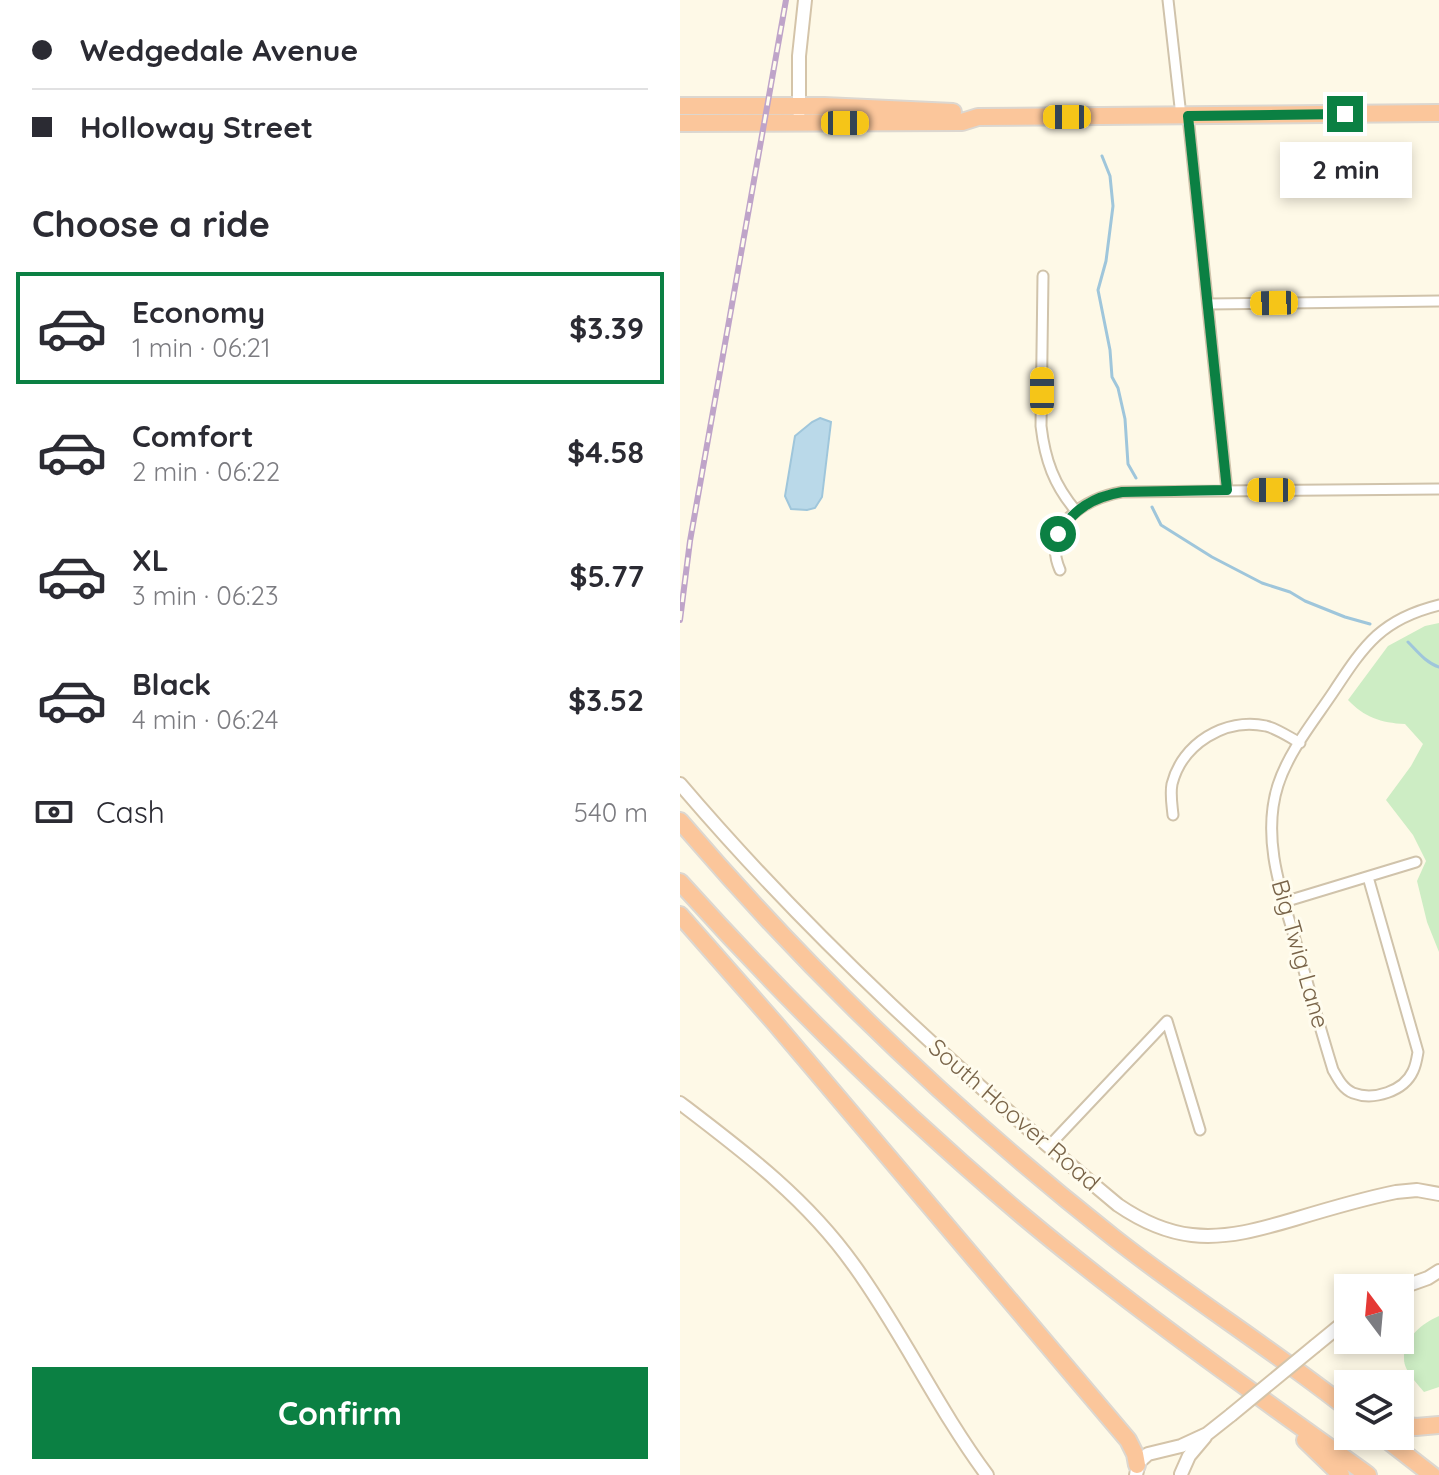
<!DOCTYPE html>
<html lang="en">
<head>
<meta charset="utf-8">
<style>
	body { margin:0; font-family:Quicksand,sans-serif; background:#f2f2f3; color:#2b2b33; height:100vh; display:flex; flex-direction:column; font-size:30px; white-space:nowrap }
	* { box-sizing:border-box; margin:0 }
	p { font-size:26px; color:#7c7c81 }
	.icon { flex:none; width:44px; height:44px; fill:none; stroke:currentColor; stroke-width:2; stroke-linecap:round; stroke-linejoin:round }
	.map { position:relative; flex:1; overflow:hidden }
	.panel { display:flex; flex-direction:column; background:#fff; width:680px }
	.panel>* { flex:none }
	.hud { display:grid; align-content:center; height:176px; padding:0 32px; background:#fff }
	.needle { width:52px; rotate:344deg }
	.tools { position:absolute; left:654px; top:1274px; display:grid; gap:16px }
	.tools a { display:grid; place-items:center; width:80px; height:80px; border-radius:0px; background:#fff; box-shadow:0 4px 12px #0003; font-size:40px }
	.end { position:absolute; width:36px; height:36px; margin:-18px; border:10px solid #0b8043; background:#fff; box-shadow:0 0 0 4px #fff }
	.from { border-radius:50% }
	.bubble { position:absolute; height:56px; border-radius:0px; background:#fff; box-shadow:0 4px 12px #0003; font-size:26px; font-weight:700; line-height:56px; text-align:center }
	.car { position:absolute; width:24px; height:48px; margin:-24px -12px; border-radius:10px; box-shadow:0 0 6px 2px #0007; background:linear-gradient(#f5c518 24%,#345 0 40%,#f5c518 0 76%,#345 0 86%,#f5c518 0) }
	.hud b { display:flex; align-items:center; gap:28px; height:76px; font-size:30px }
	.hud b+b { border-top:2px solid #e1e1e2 }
	.hud i { width:20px; height:20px; background:#2b2b33 }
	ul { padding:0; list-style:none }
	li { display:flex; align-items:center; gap:24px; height:112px; margin:0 16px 12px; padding:0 16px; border:4px solid transparent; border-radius:0px }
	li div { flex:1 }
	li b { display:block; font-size:30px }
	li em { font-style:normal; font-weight:700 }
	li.active { border-color:#0b8043 }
	li>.icon { width:72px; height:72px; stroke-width:1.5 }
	h2 { padding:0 32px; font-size:36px; line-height:96px }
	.pay { display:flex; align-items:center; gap:20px; height:88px; padding:0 32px; font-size:30px }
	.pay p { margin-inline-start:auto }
	.cta { display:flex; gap:16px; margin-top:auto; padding:16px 32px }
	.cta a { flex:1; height:92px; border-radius:0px; background:#0b8043; color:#fff; font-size:32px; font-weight:700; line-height:92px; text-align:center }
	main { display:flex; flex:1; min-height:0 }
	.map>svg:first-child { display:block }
	.green { fill:#cdedc4 }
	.water { fill:#bad9e9; stroke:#9fc6db; stroke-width:2 }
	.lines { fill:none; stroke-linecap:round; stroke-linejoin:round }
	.stream { stroke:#9fc6db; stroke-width:3 }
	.street-casing { stroke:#d0c3ab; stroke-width:13 }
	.secondary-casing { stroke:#d4c4a9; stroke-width:16 }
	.highway-casing { stroke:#dcd7d0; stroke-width:20 }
	.street { stroke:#fff; stroke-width:9 }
	.secondary { stroke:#fff; stroke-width:12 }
	.highway { stroke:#fbc69b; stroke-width:16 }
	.rail-casing { stroke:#bfa4c9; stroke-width:6 }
	.rail { stroke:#fffcee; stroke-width:3; stroke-dasharray:9; stroke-linecap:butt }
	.secondary-bridge-casing { stroke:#d4c4a9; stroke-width:16; stroke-linecap:butt }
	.secondary-bridge { stroke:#fff; stroke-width:12 }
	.route { stroke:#0b8043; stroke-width:10 }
	.labels { text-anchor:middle; stroke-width:6; stroke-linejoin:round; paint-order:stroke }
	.street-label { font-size:24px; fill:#796449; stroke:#fffcee }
</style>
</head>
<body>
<main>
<section class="panel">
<div class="hud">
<b><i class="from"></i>Wedgedale Avenue</b>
<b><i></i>Holloway Street</b>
</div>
<h2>Choose a ride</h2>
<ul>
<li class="active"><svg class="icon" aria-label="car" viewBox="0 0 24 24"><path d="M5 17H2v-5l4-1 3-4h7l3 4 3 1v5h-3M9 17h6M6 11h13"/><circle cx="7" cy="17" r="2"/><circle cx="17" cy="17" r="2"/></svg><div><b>Economy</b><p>1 min · 06:21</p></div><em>$3.39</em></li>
<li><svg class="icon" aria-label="car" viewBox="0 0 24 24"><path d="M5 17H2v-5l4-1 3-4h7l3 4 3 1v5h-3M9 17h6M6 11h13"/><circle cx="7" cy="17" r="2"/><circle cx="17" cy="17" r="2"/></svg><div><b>Comfort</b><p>2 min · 06:22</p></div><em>$4.58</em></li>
<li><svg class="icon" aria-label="car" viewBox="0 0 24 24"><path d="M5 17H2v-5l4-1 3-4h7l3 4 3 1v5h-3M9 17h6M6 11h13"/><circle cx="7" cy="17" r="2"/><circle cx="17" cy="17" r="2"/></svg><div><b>XL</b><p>3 min · 06:23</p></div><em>$5.77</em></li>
<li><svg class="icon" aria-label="car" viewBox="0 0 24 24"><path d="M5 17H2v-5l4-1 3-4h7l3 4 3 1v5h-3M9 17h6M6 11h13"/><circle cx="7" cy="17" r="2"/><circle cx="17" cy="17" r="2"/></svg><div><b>Black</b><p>4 min · 06:24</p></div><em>$3.52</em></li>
</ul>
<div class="pay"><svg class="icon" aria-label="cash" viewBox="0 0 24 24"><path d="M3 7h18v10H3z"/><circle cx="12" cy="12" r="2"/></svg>Cash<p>540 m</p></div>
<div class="cta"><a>Confirm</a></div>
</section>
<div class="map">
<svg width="759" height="1475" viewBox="0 0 759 1475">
	<rect width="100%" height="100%" fill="#fef9e7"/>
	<path class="green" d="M 759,623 L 759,952 L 747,922 L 737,881 L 746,861 L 733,835 L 706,800 L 731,766 L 743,744 L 725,724 C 701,723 684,717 668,700 L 708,646 L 745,626 Z
		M 759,1316 L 759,1387 L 744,1392 C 737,1383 724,1371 724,1359 C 723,1339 742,1323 759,1316 Z"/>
	<path class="water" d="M 140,418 L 151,422 L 142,497 L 135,508 L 127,510 L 111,509 L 105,496 L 115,436 L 132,422 Z"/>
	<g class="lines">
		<path class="stream" d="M 422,156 L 430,176 L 433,206 L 426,261 L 418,290 L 430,350 L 432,377 L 438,388 L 445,419 L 448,464 L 456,478
			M 472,507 L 481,525 L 532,557 L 582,583 L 610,592 L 625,601 L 665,617 L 690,624
			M 728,642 C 737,651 746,663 759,667"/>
		<g class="street-casing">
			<path id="street" d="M 488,0 L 501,116
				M 508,116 L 547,490
				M 363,276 L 361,426 C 365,460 374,485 396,511
				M 528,304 L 759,301
				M 380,570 C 361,527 404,498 442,492 L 759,489
				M 493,815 C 492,805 490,794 492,784 C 502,744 545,717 586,726 C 598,729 609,737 620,743
				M 688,877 L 738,1052 C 737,1058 736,1065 733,1071 C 724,1091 694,1101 673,1093 C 663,1089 658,1079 653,1070 C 641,1031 630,992 619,953 C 604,900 580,841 598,785 C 609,751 634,721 654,691 C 685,644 702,619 759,605
				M 604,902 L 736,862
				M 368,1147 L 487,1021 L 520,1130"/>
		</g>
		<g class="secondary-casing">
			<path id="secondary" d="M 119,112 L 119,56 L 125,0
				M 0,784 C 132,939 282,1075 438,1205 C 460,1220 485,1232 512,1235 C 547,1239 581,1229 615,1219 C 648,1209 682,1199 716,1192 L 737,1190 L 759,1194
				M 0,1103 C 63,1151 126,1198 173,1264 C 222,1331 257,1408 307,1475
				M 720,1288 L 748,1278 L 759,1271
				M 635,1346 L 668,1319
				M 501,1474 L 509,1456 L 525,1437
				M 456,1475 L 459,1462 L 468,1454 L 501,1446 L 527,1434 L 551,1415"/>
		</g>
		<g class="highway-casing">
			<path id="highway" d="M 0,106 L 144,106 L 273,112
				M 0,123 L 282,122 L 298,117 L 759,113
				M 0,821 C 130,973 276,1113 433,1237 C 509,1297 592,1349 668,1409
				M 0,882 C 107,1001 221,1113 343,1216 C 453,1308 571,1391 688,1475
				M 0,915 L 94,1022 L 448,1440 L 455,1454 L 457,1465
				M 720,1425 L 736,1427 L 759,1425
				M 702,1436 L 752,1475
				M 625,1440 L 661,1475"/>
		</g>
		<use href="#street" class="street"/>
		<use href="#secondary" class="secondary"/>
		<use href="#highway" class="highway"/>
		<g class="rail-casing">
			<path id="rail" d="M 0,620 L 10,541 L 106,0"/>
		</g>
		<use href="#rail" class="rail"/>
		<g class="secondary-bridge-casing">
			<path id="secondary-bridge" d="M 551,1415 L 635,1346"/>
		</g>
		<use href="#secondary-bridge" class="secondary-bridge"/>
	</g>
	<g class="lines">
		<path class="route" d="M 378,534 C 394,509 413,497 442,492 L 547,490 L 508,116 L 665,114"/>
	</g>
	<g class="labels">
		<g class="street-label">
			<text transform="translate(620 954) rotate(74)" y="8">Big Twig Lane</text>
			<text transform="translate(334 1115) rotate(41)" y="8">South Hoover Road</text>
		</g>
	</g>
</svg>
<div class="tools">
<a><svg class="needle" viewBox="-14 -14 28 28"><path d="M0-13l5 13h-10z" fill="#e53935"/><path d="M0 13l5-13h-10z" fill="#7c7c81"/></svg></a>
<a><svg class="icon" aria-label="layers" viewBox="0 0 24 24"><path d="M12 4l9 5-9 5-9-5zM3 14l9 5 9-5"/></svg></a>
</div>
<i class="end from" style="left:378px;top:534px"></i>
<i class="end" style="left:665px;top:114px"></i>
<div class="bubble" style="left:600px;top:142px;width:132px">2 min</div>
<i class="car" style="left:387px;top:117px;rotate:270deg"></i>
<i class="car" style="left:165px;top:123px;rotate:90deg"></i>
<i class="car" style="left:594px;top:303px;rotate:269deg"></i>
<i class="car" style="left:362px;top:391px;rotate:0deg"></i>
<i class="car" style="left:591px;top:490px;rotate:270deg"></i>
</div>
</main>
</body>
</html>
